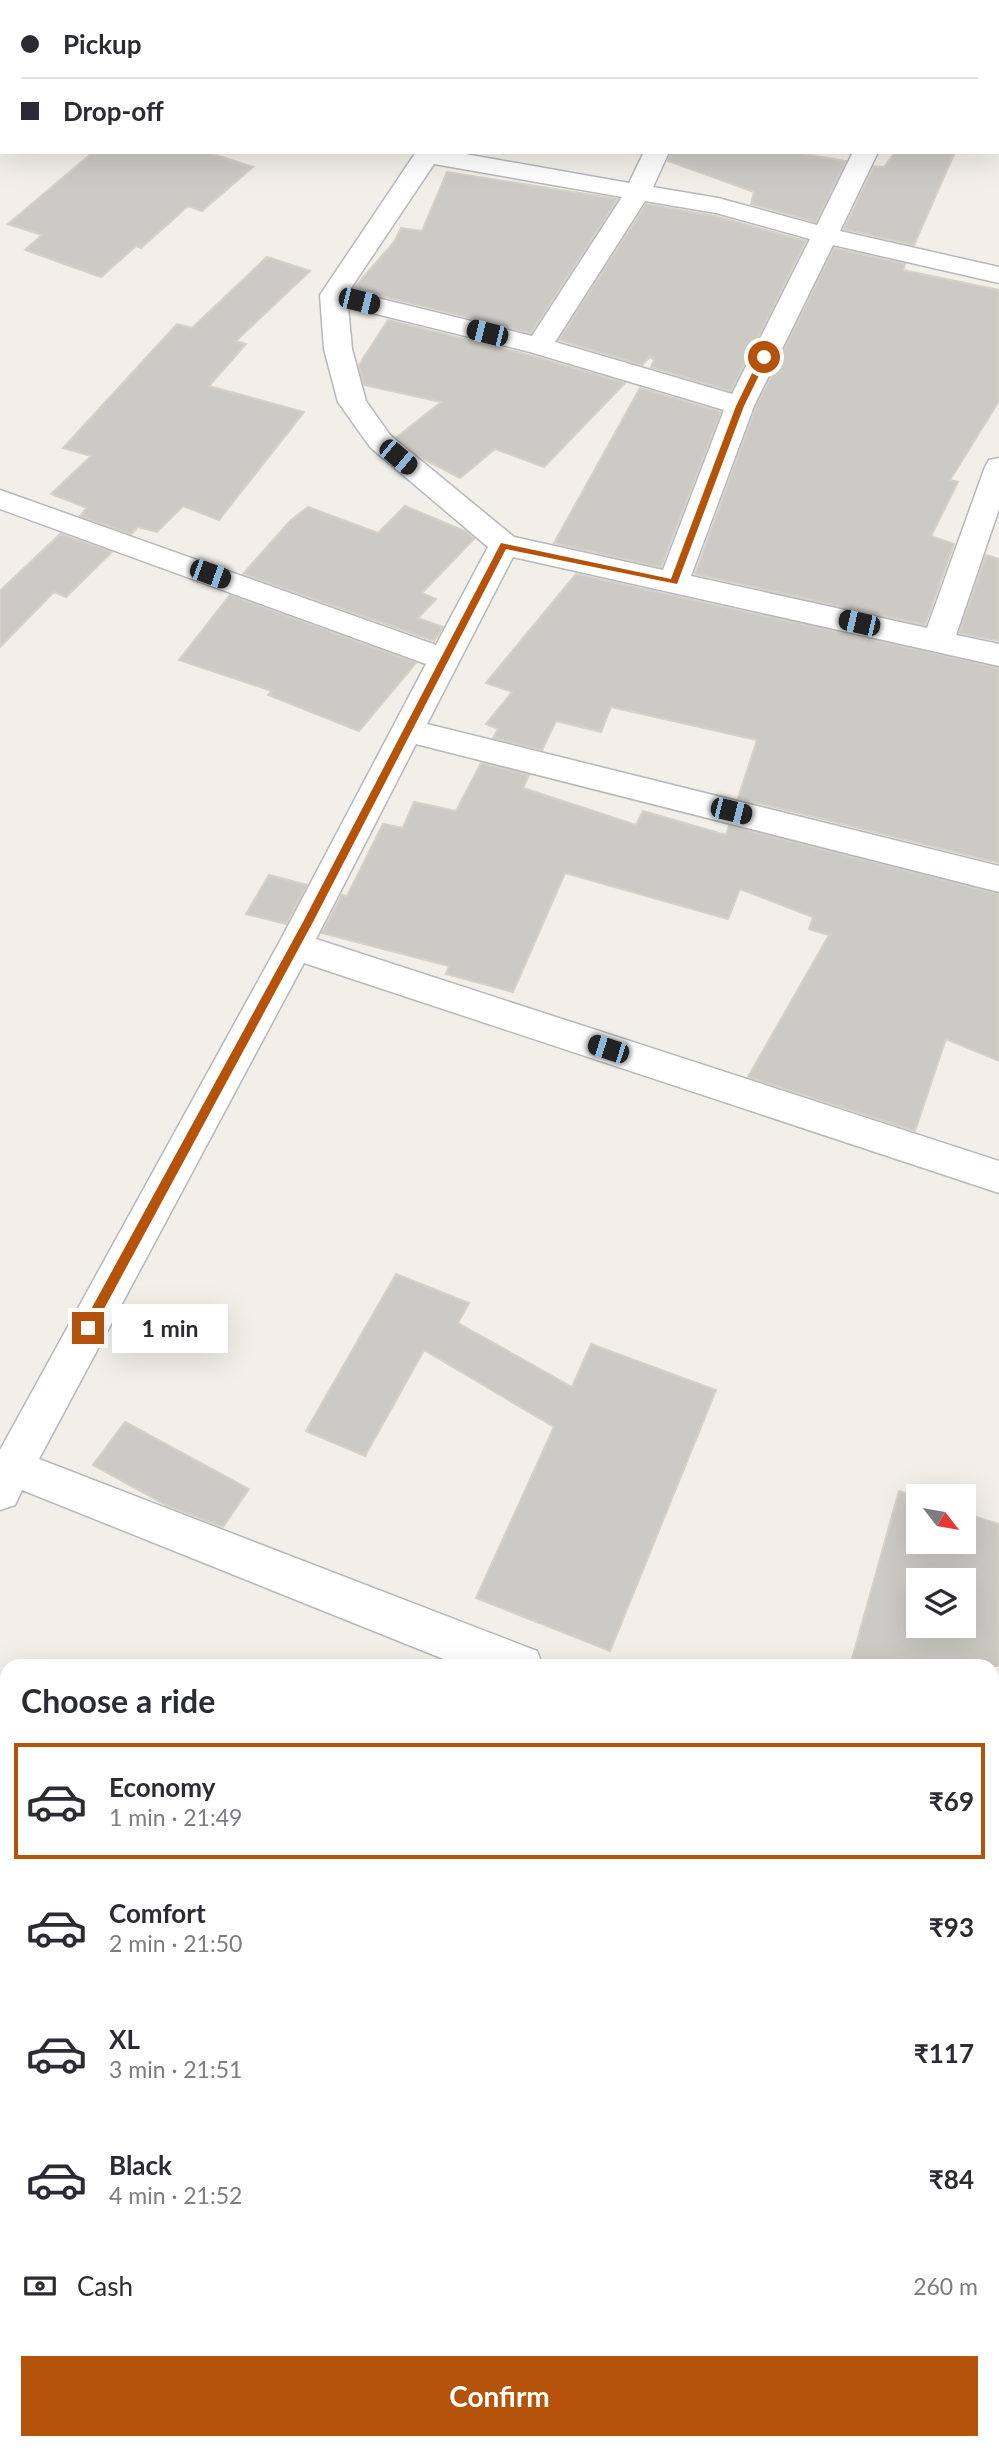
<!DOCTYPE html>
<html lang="en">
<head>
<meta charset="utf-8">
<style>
	body { margin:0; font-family:Lato,sans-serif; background:#f2f2f3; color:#2b2b33; height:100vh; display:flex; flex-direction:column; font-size:26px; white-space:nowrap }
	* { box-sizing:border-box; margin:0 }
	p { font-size:23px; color:#7c7c81 }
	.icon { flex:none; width:38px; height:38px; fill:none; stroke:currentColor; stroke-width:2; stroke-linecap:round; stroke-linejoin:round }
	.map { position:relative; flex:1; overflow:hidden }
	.side { position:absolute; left:0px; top:1659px; width:999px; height:791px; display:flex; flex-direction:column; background:#fff; border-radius:21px 21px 0 0; box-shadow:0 7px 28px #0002 }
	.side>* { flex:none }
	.guide { position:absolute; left:0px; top:0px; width:999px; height:154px; box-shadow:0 7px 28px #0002; display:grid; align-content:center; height:154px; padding:0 21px; background:#fff }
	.needle { width:46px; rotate:121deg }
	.buttons { position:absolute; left:906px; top:1484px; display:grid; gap:14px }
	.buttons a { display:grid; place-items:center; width:70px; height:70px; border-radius:0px; background:#fff; box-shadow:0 7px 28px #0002; font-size:35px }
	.end { position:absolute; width:32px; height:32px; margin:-16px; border:9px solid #b45309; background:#fff; box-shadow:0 0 0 4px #fff }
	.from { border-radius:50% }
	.bubble { position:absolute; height:49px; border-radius:0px; background:#fff; box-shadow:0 7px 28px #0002; font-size:23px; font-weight:700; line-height:49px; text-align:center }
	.car { position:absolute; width:21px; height:42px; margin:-21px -10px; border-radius:9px; box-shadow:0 0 5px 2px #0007; background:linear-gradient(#222 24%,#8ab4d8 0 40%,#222 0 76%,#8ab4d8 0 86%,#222 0) }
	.guide b { display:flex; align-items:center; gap:24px; height:66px; font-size:26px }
	.guide b+b { border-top:2px solid #e1e1e2 }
	.guide i { width:18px; height:18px; background:#2b2b33 }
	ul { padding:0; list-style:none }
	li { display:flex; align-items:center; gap:21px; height:116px; margin:0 14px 10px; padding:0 7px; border:4px solid transparent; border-radius:0px }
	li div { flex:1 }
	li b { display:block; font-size:26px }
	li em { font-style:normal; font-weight:700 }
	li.current { border-color:#b45309 }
	li>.icon { width:63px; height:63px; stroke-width:1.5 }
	h2 { padding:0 21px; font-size:32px; line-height:84px }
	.pay { display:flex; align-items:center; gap:18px; height:77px; padding:0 21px; font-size:26px }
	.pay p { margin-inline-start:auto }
	.primary-button { display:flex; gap:14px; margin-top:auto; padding:14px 21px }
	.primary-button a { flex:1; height:80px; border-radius:0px; background:#b45309; color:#fff; font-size:28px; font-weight:700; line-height:80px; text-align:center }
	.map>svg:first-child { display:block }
	.building { fill:#cccac5; stroke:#d6d1c6; stroke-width:2; fill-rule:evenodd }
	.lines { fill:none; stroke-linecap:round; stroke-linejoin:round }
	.minor-casing { stroke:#b5b8bc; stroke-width:3 }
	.minor { fill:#fff; fill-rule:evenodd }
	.route { fill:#b45309 }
</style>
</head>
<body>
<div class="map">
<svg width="999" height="2450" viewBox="0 0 999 2450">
	<rect width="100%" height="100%" fill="#f1efe8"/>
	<path class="building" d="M 93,152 L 207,152 L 253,167 L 202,211 L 188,206 L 141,248 L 136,246 L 101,277 L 25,250 L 42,235 L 8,224 Z
		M 671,152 L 792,152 L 846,161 L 816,222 L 751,204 L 754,192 L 668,161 Z
		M 895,152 L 955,152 L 914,245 L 844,229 L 874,166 L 884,167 Z
		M 447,172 L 618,199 L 531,333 L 353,289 L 394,242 L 401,228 L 422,231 Z
		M 646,204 L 715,216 L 806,241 L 731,391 L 651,367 L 654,360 L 650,357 L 642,365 L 559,340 Z
		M 834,248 L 905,264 L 903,270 L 999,290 L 999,401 L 950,480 L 958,482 L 931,536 L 954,544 L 925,625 L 695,574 L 756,407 Z
		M 267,257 L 310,271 L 236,341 L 246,344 L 209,386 L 304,412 L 219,520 L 183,506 L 157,532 L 138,527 L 131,534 L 80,516 L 87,508 L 51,494 L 91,456 L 63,448 L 177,324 L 192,328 Z
		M 388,320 L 529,355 L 625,383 L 544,467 L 495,449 L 460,478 L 423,459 L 397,437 L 441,402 L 364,385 L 359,365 Z
		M 640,388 L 721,412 L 661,567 L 554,543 Z
		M 405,506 L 465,531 L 474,539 L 422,593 L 436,599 L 418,618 L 443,627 L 434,641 L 243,574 L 290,521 L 308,507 L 378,533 Z
		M 60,534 L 112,552 L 66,597 L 54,592 L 0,647 L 0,591 Z
		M 986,555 L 999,559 L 999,641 L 959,633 Z
		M 576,574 L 999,668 L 999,863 L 738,798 L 757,740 L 611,707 L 601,732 L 556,721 L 542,750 L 493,738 L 498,729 L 486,724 L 512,692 L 486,683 Z
		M 230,595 L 416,663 L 359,731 L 268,695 L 272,691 L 179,660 Z
		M 481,763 L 529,775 L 523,788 L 636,825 L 643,811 L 726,835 L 729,826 L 999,894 L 999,1061 L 946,1039 L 915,1131 L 748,1077 L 829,935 L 809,929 L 813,917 L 740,889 L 728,919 L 565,873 L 513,992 L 446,974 L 449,966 L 322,933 L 342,895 L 347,896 L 383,824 L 403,828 L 414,802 L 456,811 Z
		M 269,875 L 307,885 L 286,924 L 246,914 Z
		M 396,1274 L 469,1303 L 458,1323 L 572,1387 L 591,1344 L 716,1390 L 610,1651 L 476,1598 L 554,1427 L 424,1350 L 365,1456 L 306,1431 Z
		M 125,1422 L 249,1489 L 223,1527 L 166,1505 L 93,1465 Z
		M 899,1491 L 919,1498 L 919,1542 L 964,1542 L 964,1513 L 999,1524 L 999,1666 L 850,1666 ZM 919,1580 L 964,1580 L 964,1626 L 919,1626 Z"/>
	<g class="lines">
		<g class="minor-casing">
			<path id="minor" d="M 506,0 L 530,0 L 506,2 Z
				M 724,0 L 748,0 L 724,2 Z
				M 846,0 L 875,0 L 876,2 L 848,2 Z
				M 998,133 L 999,133 L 999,147 L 998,147 Z
				M 416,152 L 454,152 L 629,183 L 644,152 L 669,152 L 653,187 L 718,198 L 817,225 L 853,152 L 878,152 L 840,231 L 999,267 L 999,283 L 833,245 L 754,406 L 691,576 L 927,628 L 985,467 L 989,460 L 999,458 L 999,509 L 956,635 L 999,644 L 999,666 L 513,557 L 427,724 L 999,866 L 999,892 L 416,744 L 316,939 L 999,1161 L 999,1193 L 304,963 L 39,1459 L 537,1651 L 543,1666 L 461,1666 L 22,1490 L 15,1505 L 0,1510 L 0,1450 L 280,941 L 426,664 L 0,509 L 0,490 L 436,645 L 488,547 L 370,447 L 338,402 L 324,349 L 320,295 ZM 434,164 L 622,197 L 532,336 L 349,291 ZM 645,201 L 716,213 L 810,239 L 732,394 L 555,342 ZM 348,307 L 530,352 L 724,410 L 663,570 L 514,537 L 390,435 L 366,401 L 352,349 Z
				M 992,1797 L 999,1799 L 999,1845 L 992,1843 Z
				M 151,2443 L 205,2443 L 202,2450 L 148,2450 Z
				M 620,2443 L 674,2443 L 672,2450 L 618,2450 Z"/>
		</g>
		<use href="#minor" class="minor"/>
	</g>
	<path class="route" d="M 764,355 L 768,357 L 744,406 L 677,584 L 506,549 L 313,922 L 92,1331 L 83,1331 L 83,1324 L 303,922 L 501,543 L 671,579 L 736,406 L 760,357 Z"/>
</svg>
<div class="buttons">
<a><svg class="needle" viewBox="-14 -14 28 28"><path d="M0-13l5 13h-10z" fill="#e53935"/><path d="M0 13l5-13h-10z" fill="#7c7c81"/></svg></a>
<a><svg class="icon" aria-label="layers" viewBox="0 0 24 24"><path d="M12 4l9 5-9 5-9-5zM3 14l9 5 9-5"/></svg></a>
</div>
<i class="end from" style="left:764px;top:357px"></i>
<i class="end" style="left:88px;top:1328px"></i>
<div class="bubble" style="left:112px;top:1304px;width:116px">1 min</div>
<i class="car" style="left:359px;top:301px;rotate:104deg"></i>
<i class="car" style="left:487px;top:333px;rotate:284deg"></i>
<i class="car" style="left:398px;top:457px;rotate:130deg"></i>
<i class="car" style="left:210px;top:574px;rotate:110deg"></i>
<i class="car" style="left:859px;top:623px;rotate:283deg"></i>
<i class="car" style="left:731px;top:811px;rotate:104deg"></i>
<i class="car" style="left:608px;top:1049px;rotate:288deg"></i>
<div class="guide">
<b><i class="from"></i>Pickup</b>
<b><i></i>Drop-off</b>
</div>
<section class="side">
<h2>Choose a ride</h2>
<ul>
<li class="current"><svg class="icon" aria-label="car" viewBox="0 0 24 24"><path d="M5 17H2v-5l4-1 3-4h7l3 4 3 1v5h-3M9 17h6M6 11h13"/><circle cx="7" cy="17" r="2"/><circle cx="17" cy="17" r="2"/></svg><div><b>Economy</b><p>1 min · 21:49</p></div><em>₹69</em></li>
<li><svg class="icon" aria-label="car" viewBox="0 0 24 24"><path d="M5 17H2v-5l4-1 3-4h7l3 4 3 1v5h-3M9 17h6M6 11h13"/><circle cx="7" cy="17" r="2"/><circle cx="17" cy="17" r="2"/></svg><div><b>Comfort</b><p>2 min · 21:50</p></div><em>₹93</em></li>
<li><svg class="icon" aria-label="car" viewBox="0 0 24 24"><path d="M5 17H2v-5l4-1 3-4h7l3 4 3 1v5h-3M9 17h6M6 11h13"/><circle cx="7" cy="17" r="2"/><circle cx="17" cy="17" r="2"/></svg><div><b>XL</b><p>3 min · 21:51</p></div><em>₹117</em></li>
<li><svg class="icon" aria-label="car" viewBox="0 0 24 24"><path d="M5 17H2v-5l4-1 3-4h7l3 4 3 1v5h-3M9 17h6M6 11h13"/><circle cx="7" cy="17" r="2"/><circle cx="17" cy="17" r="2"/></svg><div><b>Black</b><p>4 min · 21:52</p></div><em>₹84</em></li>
</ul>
<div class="pay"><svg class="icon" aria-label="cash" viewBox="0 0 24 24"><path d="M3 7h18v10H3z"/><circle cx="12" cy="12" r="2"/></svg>Cash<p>260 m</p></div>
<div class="primary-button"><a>Confirm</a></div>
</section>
</div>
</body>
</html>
